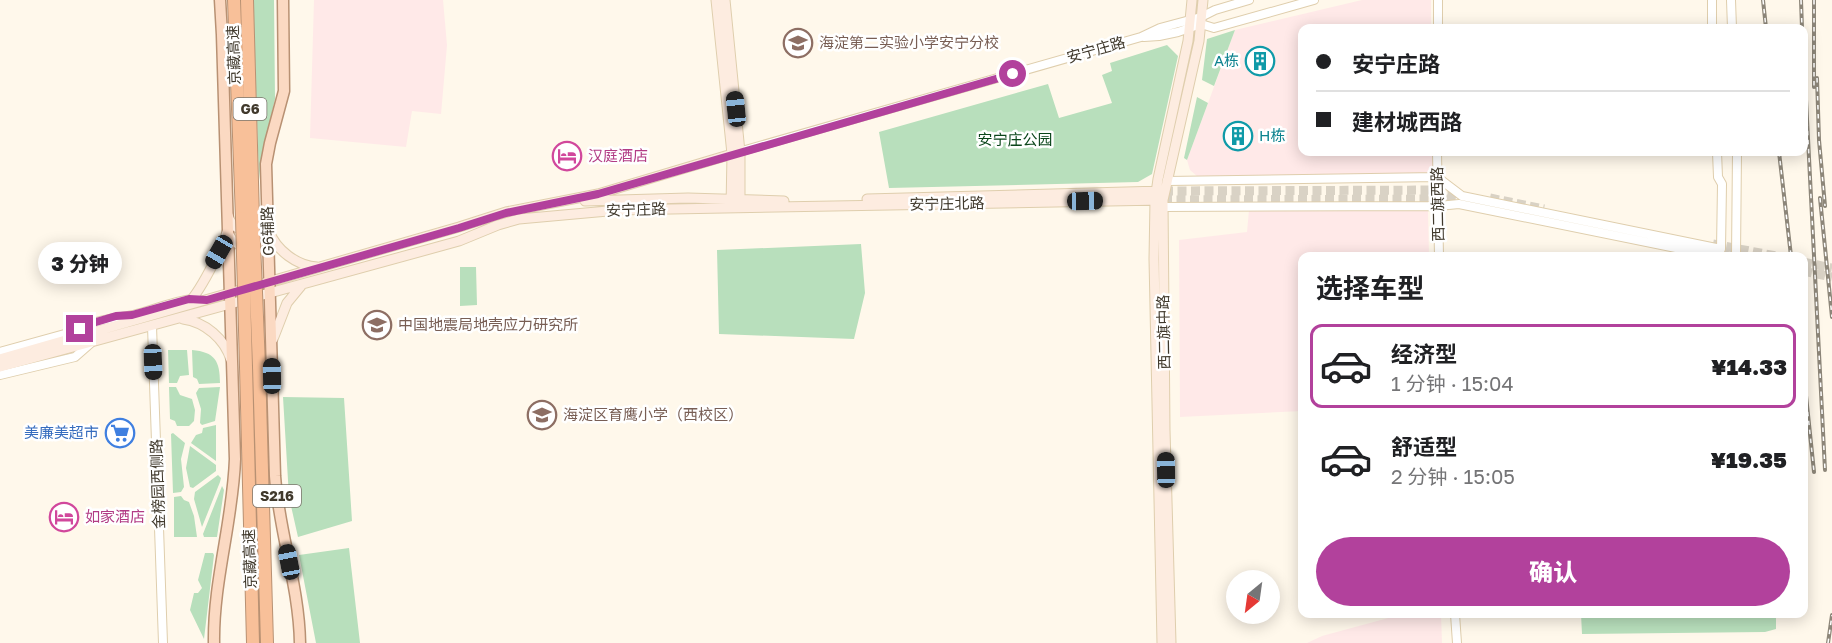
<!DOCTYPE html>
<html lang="zh">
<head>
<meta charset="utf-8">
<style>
	body { margin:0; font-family:"Golos Text","Noto Sans SC",sans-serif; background:#f6f6f6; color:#202124; height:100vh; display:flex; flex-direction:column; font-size:22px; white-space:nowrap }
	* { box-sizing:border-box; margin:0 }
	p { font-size:20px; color:#757577 }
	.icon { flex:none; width:33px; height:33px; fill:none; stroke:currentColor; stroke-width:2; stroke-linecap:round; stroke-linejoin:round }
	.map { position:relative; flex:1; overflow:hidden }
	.side { position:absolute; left:1298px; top:252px; width:510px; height:366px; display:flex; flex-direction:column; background:#fff; border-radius:12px; box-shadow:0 3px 15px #0003 }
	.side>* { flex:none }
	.banner { position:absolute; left:1298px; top:24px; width:510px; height:132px; border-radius:12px; box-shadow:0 3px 15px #0003; display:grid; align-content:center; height:132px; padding:0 18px; background:#fff }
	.needle { width:39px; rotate:209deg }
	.fabs { position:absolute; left:1226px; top:570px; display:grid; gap:12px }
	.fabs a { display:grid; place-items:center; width:54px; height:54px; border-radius:50%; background:#fff; box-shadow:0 3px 15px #0003; font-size:30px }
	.end { position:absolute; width:27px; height:27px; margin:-14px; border:8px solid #b2419c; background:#fff; box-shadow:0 0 0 3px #fff }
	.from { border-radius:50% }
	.bubble { position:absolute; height:42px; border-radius:21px; background:#fff; box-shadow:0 3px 15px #0003; font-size:20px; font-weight:800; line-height:42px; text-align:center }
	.car { position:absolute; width:18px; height:36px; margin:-18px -9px; border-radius:8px; box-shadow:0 0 4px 2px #0007; background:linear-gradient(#222 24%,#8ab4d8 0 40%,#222 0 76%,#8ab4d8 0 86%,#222 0) }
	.banner b { display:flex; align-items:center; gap:21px; height:57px; font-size:22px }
	.banner b+b { border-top:2px solid #e0e0e0 }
	.banner i { width:15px; height:15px; background:#202124 }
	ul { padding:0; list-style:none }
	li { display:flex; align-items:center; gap:18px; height:84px; margin:0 12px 9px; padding:0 6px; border:3px solid transparent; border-radius:12px }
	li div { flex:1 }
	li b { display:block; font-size:22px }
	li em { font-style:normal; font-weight:800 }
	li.current { border-color:#b2419c }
	li>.icon { width:54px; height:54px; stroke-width:1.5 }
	h2 { padding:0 18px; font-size:27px; line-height:72px }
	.button { display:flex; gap:12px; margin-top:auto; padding:12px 18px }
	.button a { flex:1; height:69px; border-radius:36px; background:#b2419c; color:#fff; font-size:24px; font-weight:800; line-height:69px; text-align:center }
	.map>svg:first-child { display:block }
	.commercial { fill:#ffe9e8 }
	.green { fill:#b8dfbc }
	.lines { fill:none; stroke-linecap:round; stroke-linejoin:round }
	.secondary-tunnel { stroke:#d9d2c5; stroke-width:9; stroke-dasharray:9 4.5; stroke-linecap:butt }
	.tertiary-casing { stroke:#dfcead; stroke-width:10 }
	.secondary-casing { stroke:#dfcead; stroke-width:11 }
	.primary-casing { stroke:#b89173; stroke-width:13 }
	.motorway-casing { stroke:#b89173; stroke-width:14 }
	.tertiary { stroke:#fff; stroke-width:8 }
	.secondary { stroke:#fdece0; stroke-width:9 }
	.primary { stroke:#fbd9c2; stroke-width:10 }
	.motorway { stroke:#f8c099; stroke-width:12 }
	.rail-casing { stroke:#8d8679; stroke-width:4 }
	.rail { stroke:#fff; stroke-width:1.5; stroke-dasharray:4.5; stroke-linecap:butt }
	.motorway-bridge-casing { stroke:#b89173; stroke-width:14; stroke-linecap:butt }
	.motorway-bridge { stroke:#f8c099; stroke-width:12 }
	.route { stroke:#b2419c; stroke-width:8 }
	.labels { text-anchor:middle; stroke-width:5; stroke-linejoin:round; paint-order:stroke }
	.shield { fill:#fff; stroke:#79746b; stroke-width:1.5 }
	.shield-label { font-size:14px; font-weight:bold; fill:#40392c }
	.education-label { font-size:15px; fill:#785e54; stroke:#fff; text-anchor:start }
	.street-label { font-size:15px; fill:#40392c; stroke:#fff }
	.culture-label { font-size:15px; fill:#0d838f; stroke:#fff; text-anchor:end }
	.park-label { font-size:15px; fill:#0b461b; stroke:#fff }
	.hotel-label { font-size:15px; fill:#b23c85; stroke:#fff; text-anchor:start }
	.shop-label { font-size:15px; fill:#366cbe; stroke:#fff; text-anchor:end }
</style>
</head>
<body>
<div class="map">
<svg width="1832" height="643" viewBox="0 0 1832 643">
	<rect width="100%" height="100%" fill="#fff8eb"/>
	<path class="commercial" d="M 314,0 L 443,0 L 447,45 L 441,114 L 412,111 L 406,147 L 310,138 Z
		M 1362,0 L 1431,0 L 1431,28 L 1302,28 L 1302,152 L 1433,152 L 1433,176 L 1198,177 L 1190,170 L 1187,160 L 1235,30 Z
		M 1249,210 L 1428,211 L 1429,256 L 1302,256 L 1302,411 L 1180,417 L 1179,240 L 1247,232 Z
		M 1403,614 L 1441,614 L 1442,643 L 1307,643 L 1322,636 Z"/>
	<path class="green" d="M 253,0 L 274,0 L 275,99 L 261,161 L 259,180 Z
		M 1235,30 L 1214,86 L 1202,80 L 1207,39 Z
		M 1167,45 L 1178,56 L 1152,174 L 1138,182 L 889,188 L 879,132 L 1048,84 L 1059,118 L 1112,103 L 1102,75 L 1112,71 L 1110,63 Z
		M 1197,97 L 1208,103 L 1187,160 L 1184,158 Z
		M 861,244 L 865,293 L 854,339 L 719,334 L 717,250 Z
		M 460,267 L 476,267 L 477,305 L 460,306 Z
		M 168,350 L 187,350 L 189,375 L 180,376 L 177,383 L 169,383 Z
		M 192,350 C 215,352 220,361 220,383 L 199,384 L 197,379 L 193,377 Z
		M 169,387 L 176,387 L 180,395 L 192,399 L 195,410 L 194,421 L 189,426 L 177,426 L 175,421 L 170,419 Z
		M 220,387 L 215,421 L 202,425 L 200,423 L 201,409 L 196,393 L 199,388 Z
		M 283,397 L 344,398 L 352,521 L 298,537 L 289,497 Z
		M 216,425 L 216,461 L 191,443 L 196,435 L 202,433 L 203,428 Z
		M 173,433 L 185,443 L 181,459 L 184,487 L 181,492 L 173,493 L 171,434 Z
		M 190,446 L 216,465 L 216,471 L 193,488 L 190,487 L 186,468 Z
		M 218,475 L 221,478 L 220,482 L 202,527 L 194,499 L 195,492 Z
		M 222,486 L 224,490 L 217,537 L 204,537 L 203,534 Z
		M 181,496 L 184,500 L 189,502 L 194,516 L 197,537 L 174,537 L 174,497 Z
		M 349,548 L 360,643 L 316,643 L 299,555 Z
		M 205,553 L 213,553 L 214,555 L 204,639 L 190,610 L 194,593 L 198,593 L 202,588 L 198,580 Z
		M 1581,614 L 1776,614 L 1776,629 L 1765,632 L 1582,634 Z"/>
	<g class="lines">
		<path class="secondary-tunnel" d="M 1164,191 L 1449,190 L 1459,192
			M 1490,198 L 1544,209
			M 1163,200 L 1448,199 L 1468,203
			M 1713,244 L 1776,256
			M 1707,252 L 1728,256
			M 1803,262 L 1832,268
			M 1803,271 L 1832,277"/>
		<g class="tertiary-casing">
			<path id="tertiary" d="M 1438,0 L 1438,28
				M 1731,0 L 1732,28
				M 1712,28 L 1712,0
				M 1144,37 L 1159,36 L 1178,32 L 1201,24 L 1214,28 L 1314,0
				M 1437,152 L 1439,256
				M 735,153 L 1141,37 L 1160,28 L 1201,17 L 1215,10 L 1249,0
				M 1167,181 L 1437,177 L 1462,196 L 1721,249 L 1722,184 L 1718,177 L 1717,152
				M 1163,207 L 1438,206 L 1459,204 L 1715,256
				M 1736,256 L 1737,152
				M 152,326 L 163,643
				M 0,352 L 79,330 C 95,319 114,319 133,315 C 153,310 173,301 193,299
				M 0,375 L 75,357 L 91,343
				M 1455,614 L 1457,643"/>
		</g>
		<g class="secondary-casing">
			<path id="secondary" d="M 716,0 L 732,154 L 731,207
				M 725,0 L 740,152 L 740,207
				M 867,199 L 1162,191
				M 585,201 L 688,198 L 784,201
				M 228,215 C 233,236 261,234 267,215
				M 269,231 C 276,250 297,266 317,267
				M 228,232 C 235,253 262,250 268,229
				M 186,305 C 199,295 222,248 227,232
				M 183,319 C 205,322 225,339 231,360
				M 273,339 L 287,303 L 301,286
				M 0,359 L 459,227 L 506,212 L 598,194 L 732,154
				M 0,367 L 459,241 L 498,225 L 519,219 L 619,210 L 1163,200
				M 1162,643 L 1154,259 L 1155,200 L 1158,179 L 1188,41 L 1192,0
				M 1171,643 L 1165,430 L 1163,200 L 1199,41 L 1203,0"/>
		</g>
		<g class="primary-casing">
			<path id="primary" d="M 283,0 L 284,91 L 270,143 L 266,164 L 275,476 C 279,532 299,586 300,643
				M 214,643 C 213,581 233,521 235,459 L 222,35 L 220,0"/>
		</g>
		<g class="motorway-casing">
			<path id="motorway" d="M 234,0 L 242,218
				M 247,0 L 253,218
				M 259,366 L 267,643
				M 246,367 L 253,643"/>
		</g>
		<use href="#tertiary" class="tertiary"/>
		<use href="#secondary" class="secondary"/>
		<use href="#primary" class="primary"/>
		<use href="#motorway" class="motorway"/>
		<g class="rail-casing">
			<path id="rail" d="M 1763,0 L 1766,28
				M 1801,0 L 1802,28
				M 1814,0 L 1814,87
				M 1803,41 L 1825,470
				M 1817,78 L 1819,140 L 1825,206
				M 1779,152 L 1791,256
				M 1820,198 L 1832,317
				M 1803,367 L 1814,472
				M 1828,643 L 1832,615"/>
		</g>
		<use href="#rail" class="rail"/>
		<g class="motorway-bridge-casing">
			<path id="motorway-bridge" d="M 242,218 L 246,367
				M 253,218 L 259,366"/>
		</g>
		<use href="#motorway-bridge" class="motorway-bridge"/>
	</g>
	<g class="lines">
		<path class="route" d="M 80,329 L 86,325 L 116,316 L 132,315 L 189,299 L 207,300 L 459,228 L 506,213 L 598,194 L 1013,74"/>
	</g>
	<defs>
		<g id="school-ring" transform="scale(1.5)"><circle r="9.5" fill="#fff" stroke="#8d6e63" stroke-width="1.5"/><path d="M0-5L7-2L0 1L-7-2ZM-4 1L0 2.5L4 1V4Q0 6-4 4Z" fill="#8d6e63"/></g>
		<g id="building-ring" transform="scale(1.5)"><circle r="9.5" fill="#fff" stroke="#0f9aa8" stroke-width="1.5"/><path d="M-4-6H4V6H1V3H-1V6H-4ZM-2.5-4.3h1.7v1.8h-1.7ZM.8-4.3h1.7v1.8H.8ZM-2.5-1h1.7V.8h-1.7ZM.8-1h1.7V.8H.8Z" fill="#0f9aa8"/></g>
		<g id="hotel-ring" transform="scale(1.5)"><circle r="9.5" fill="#fff" stroke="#d1479c" stroke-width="1.5"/><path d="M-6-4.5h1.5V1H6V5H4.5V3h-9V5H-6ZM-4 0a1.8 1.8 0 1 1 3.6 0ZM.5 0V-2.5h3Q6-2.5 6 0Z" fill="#d1479c"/></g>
		<g id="university-ring" transform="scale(1.5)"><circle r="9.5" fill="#fff" stroke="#8d6e63" stroke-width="1.5"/><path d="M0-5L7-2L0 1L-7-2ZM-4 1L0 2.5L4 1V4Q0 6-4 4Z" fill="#8d6e63"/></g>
		<g id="supermarket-ring" transform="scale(1.5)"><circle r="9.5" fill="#fff" stroke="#3f7fe0" stroke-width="1.5"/><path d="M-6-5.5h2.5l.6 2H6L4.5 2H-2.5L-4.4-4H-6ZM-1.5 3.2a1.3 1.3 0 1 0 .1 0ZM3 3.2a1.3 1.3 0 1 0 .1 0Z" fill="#3f7fe0"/></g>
	</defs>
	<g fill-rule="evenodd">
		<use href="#school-ring" x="798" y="43"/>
		<use href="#building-ring" x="1260" y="61"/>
		<use href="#building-ring" x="1238" y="136"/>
		<use href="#hotel-ring" x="567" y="156"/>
		<use href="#university-ring" x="377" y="325"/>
		<use href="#school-ring" x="542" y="415"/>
		<use href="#supermarket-ring" x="120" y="433"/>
		<use href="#hotel-ring" x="64" y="517"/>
	</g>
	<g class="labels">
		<g class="shield">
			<rect x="233.5" y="98" width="33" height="22" rx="4.5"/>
			<rect x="253" y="485" width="48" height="22" rx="4.5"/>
		</g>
		<g class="shield-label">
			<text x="250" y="114">G6</text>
			<text x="277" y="501">S216</text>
		</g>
		<g class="education-label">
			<text x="819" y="48">海淀第二实验小学安宁分校</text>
			<text x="398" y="330">中国地震局地壳应力研究所</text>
			<text x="563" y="420">海淀区育鹰小学（西校区）</text>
		</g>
		<g class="street-label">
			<text transform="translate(1096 50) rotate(-16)" y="5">安宁庄路</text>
			<text transform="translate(234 55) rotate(-92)" y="5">京藏高速</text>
			<text transform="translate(947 204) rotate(-1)" y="5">安宁庄北路</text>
			<text transform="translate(1438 204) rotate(-91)" y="5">西二旗西路</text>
			<text transform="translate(636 210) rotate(-2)" y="5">安宁庄路</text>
			<text transform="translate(268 231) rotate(-92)" y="5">G6辅路</text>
			<text transform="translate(1164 332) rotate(-91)" y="5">西二旗中路</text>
			<text transform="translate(158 484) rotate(-92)" y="5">金榜园西侧路</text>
			<text transform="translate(250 559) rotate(-92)" y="5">京藏高速</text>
		</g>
		<g class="culture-label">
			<text x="1239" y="66">A栋</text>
			<text x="1259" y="141" text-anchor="start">H栋</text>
		</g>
		<g class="park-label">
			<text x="1015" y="145">安宁庄公园</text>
		</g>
		<g class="hotel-label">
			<text x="588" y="161">汉庭酒店</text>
			<text x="85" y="522">如家酒店</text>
		</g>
		<g class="shop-label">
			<text x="99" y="438">美廉美超市</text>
		</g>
	</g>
</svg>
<div class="fabs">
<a><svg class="needle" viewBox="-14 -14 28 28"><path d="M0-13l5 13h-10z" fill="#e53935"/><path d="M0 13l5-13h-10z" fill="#757577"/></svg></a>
</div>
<i class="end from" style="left:1013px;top:74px"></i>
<i class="end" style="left:80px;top:329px"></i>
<div class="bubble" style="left:38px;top:242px;width:84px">3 分钟</div>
<i class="car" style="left:736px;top:109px;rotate:354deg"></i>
<i class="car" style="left:1085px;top:201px;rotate:89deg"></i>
<i class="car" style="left:219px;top:252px;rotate:210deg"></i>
<i class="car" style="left:153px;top:362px;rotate:178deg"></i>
<i class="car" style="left:272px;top:376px;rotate:359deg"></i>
<i class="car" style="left:1166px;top:470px;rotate:359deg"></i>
<i class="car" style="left:289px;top:562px;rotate:349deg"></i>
<div class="banner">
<b><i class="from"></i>安宁庄路</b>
<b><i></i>建材城西路</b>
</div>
<section class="side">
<h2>选择车型</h2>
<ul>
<li class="current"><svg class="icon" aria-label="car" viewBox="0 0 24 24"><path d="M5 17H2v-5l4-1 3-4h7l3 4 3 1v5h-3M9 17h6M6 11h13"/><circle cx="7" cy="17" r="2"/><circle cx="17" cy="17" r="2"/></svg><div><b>经济型</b><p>1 分钟 · 15:04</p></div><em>¥14.33</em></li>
<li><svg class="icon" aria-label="car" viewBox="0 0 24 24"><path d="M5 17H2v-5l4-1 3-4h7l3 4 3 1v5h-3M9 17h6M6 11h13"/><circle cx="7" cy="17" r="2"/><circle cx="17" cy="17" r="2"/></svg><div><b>舒适型</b><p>2 分钟 · 15:05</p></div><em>¥19.35</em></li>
</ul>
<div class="button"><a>确认</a></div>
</section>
</div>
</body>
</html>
